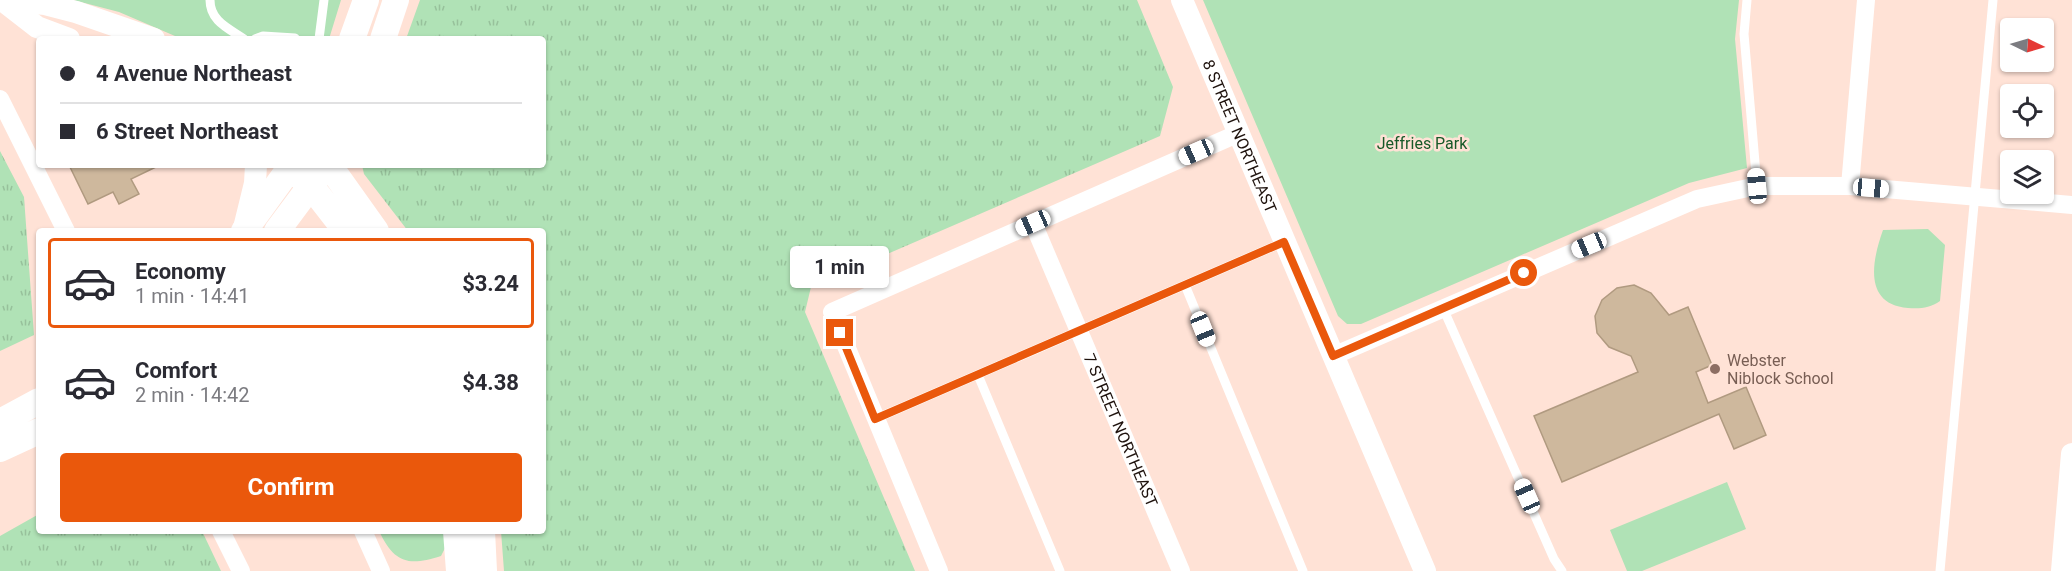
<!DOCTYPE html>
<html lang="en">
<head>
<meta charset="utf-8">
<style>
	body { margin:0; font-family:Roboto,sans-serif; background:#f2f2f3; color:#2b2b33; height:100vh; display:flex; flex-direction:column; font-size:22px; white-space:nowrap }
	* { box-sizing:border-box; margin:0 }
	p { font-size:20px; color:#7c7c81 }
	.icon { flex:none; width:33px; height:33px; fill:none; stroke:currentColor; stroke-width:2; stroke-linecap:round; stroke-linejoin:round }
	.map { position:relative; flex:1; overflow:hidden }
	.side { position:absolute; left:36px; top:228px; width:510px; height:306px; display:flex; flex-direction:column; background:#fff; border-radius:6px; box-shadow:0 2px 4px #0004 }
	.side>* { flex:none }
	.guide { position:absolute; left:36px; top:36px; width:510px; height:132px; border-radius:6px; box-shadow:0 2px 4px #0004; display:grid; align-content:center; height:132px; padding:0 24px; background:#fff }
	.needle { width:39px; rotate:95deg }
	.controls { position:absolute; left:2000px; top:18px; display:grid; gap:12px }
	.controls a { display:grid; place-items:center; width:54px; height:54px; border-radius:6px; background:#fff; box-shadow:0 2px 4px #0004; font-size:30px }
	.end { position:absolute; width:27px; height:27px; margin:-14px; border:8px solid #ea580c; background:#fff; box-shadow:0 0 0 3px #fff }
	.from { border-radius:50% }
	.bubble { position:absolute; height:42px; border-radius:6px; background:#fff; box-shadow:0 2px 4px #0004; font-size:20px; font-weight:700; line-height:42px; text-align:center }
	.car { position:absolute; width:18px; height:36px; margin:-18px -9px; border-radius:8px; box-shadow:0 0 4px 2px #0007; background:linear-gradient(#fff 24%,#345 0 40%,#fff 0 76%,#345 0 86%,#fff 0) }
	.guide b { display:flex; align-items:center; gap:21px; height:57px; font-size:22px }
	.guide b+b { border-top:2px solid #e1e1e2 }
	.guide i { width:15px; height:15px; background:#2b2b33 }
	ul { padding:10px 0 0; list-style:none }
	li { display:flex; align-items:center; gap:18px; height:90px; margin:0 12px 9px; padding:0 12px; border:3px solid transparent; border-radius:6px }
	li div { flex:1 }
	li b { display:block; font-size:22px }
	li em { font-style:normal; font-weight:700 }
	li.selected { border-color:#ea580c }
	li>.icon { width:54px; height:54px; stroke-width:1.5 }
	.button { display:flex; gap:12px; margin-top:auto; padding:12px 24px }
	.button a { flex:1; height:69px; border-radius:6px; background:#ea580c; color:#fff; font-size:24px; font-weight:700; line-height:69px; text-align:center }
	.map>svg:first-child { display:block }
	.grass { fill:url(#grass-tufts) }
	.park { fill:#b0e2b6 }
	.building { fill:#ceb89d; stroke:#b09a80; stroke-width:1.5 }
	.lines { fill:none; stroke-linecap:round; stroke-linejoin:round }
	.service { stroke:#fff; stroke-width:9 }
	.minor { stroke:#fff; stroke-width:18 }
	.tertiary { stroke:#fff; stroke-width:22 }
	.secondary { stroke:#fff; stroke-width:26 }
	.route { stroke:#ea580c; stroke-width:8 }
	.education-dot { fill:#8d6e63; stroke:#ffe2d6; stroke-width:2 }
	.labels { text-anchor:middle; stroke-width:5; stroke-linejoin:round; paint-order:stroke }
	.street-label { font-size:16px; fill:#1e120d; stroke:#ffe2d6 }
	.park-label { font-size:16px; fill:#175928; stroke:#ffe2d6 }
	.education-label { font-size:16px; fill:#785e54; stroke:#ffe2d6; text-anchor:start }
</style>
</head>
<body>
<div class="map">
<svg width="2072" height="571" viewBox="0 0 2072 571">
	<defs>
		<pattern id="grass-tufts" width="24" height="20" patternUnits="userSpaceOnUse" patternTransform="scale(1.5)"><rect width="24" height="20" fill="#b0e2b6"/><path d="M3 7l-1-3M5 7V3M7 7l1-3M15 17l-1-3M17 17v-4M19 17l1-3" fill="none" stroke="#97c19b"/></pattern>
	</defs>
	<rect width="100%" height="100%" fill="#ffe2d6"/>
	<path class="grass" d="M 420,0 L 1137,0 L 1173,87 L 1160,136 L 811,287 L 805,312 L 915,571 L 504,571 L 501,531 L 543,531 L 543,231 L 408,231 L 364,174 L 362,165 L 543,165 L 543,39 L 406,39 Z
		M 0,151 L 24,197 L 34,335 L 0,351 Z
		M 39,514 L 39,531 L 202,531 L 221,571 L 0,571 L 0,536 Z"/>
	<path class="park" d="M 73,0 L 341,0 L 329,39 L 182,39 L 119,12 Z
		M 1203,0 L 1739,0 L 1735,39 L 1747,168 L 1689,183 L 1361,324 L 1347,324 L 1338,316 Z
		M 1928,229 L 1945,245 L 1940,301 C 1930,308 1920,309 1908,308 C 1863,304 1872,261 1883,230 Z
		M 1727,482 L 1746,529 L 1642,571 L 1627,571 L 1610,530 Z
		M 379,531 L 446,531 L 446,546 L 441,556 C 407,567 394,562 379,531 Z"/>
	<path class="building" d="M 69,165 L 160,165 L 131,179 L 139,194 L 119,204 L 113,192 L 88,204 Z
		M 1634,285 L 1651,293 L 1669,315 L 1688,307 L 1712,365 L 1696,372 L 1708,403 L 1746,387 L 1766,435 L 1734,449 L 1719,414 L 1562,482 L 1534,416 L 1638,372 L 1631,356 L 1609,347 L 1597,333 L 1595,316 L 1602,300 L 1617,288 Z"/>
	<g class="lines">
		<path class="service" d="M 210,0 C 210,21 228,28 244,39
			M 1747,0 L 1744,34 L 1757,186
			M 255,39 L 263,36 L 295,38
			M 319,39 L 324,0
			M 1185,285 L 1303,571
			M 1443,308 L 1554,559 L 1562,571
			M 978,375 L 1060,571
			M 875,419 L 1284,242
			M 1940,571 L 1993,0"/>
		<g class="minor">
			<path d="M 0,99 L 66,231"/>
			<path d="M 1850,186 L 1866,0"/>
			<path id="s1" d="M 1033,223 L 1181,571"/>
			<path d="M 1333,356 L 1697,199 L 1757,186 L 1850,186 L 2072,205"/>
			<path d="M 221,531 L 241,571"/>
			<path d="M 363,531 L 381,571"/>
			<path d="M 939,571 L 832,312 L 1237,134"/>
		</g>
		<g class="tertiary">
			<path d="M 2,0 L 37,27 L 69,39"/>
			<path d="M 3,0 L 45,4 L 76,12 L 154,39"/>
			<path id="s2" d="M 1182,0 L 1425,571"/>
			<path d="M 244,228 L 255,183 L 256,165"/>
			<path d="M 2062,571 L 2072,454"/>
		</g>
		<path class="secondary" d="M 352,39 L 366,0
			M 383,39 L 396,0
			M 329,165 L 376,231
			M 290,167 L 311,186 L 346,231
			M 244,231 L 292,165
			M 277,231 L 326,165
			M 0,422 L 39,401
			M 0,449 L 39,431
			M 456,531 L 459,571
			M 482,531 L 484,571"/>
	</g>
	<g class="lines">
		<path class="route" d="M 840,333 L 875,419 L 1284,242 L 1333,356 L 1524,273"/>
	</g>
	<circle class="education-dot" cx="1715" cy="369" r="6"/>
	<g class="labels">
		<g class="street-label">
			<text dy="6" stroke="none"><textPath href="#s2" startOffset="148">8 STREET NORTHEAST</textPath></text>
			<text dy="6" stroke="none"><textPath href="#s1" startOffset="225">7 STREET NORTHEAST</textPath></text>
		</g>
		<g class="park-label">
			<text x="1422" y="149">Jeffries Park</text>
		</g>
		<g class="education-label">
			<text x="1727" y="366">Webster<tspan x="1727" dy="18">Niblock School</tspan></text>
		</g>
	</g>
</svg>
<div class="controls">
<a><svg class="needle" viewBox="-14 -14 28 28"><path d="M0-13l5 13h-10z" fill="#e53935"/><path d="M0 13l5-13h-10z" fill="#7c7c81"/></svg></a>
<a><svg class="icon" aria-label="locate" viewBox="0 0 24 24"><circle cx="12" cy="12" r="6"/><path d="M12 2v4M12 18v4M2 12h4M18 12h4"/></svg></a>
<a><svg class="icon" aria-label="layers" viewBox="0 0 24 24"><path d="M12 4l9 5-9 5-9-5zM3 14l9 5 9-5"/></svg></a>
</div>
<i class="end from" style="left:1524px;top:273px"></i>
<i class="end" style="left:840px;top:333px"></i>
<div class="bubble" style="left:790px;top:246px;width:99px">1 min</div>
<i class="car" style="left:1196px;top:152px;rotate:246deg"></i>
<i class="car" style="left:1757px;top:186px;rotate:355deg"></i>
<i class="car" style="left:1871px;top:188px;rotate:95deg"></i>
<i class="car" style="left:1033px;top:223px;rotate:246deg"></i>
<i class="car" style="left:1589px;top:245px;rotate:247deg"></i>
<i class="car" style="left:1203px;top:329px;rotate:158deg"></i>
<i class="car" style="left:1527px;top:496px;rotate:336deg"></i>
<div class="guide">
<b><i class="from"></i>4 Avenue Northeast</b>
<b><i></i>6 Street Northeast</b>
</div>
<section class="side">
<ul>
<li class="selected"><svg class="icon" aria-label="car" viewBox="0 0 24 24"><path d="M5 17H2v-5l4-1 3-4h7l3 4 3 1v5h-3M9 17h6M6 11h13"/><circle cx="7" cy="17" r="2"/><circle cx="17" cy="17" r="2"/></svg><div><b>Economy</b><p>1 min · 14:41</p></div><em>$3.24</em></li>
<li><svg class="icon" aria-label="car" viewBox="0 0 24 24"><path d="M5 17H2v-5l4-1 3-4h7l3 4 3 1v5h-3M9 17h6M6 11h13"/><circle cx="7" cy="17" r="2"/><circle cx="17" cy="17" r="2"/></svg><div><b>Comfort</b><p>2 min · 14:42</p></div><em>$4.38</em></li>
</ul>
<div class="button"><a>Confirm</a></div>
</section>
</div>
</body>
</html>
